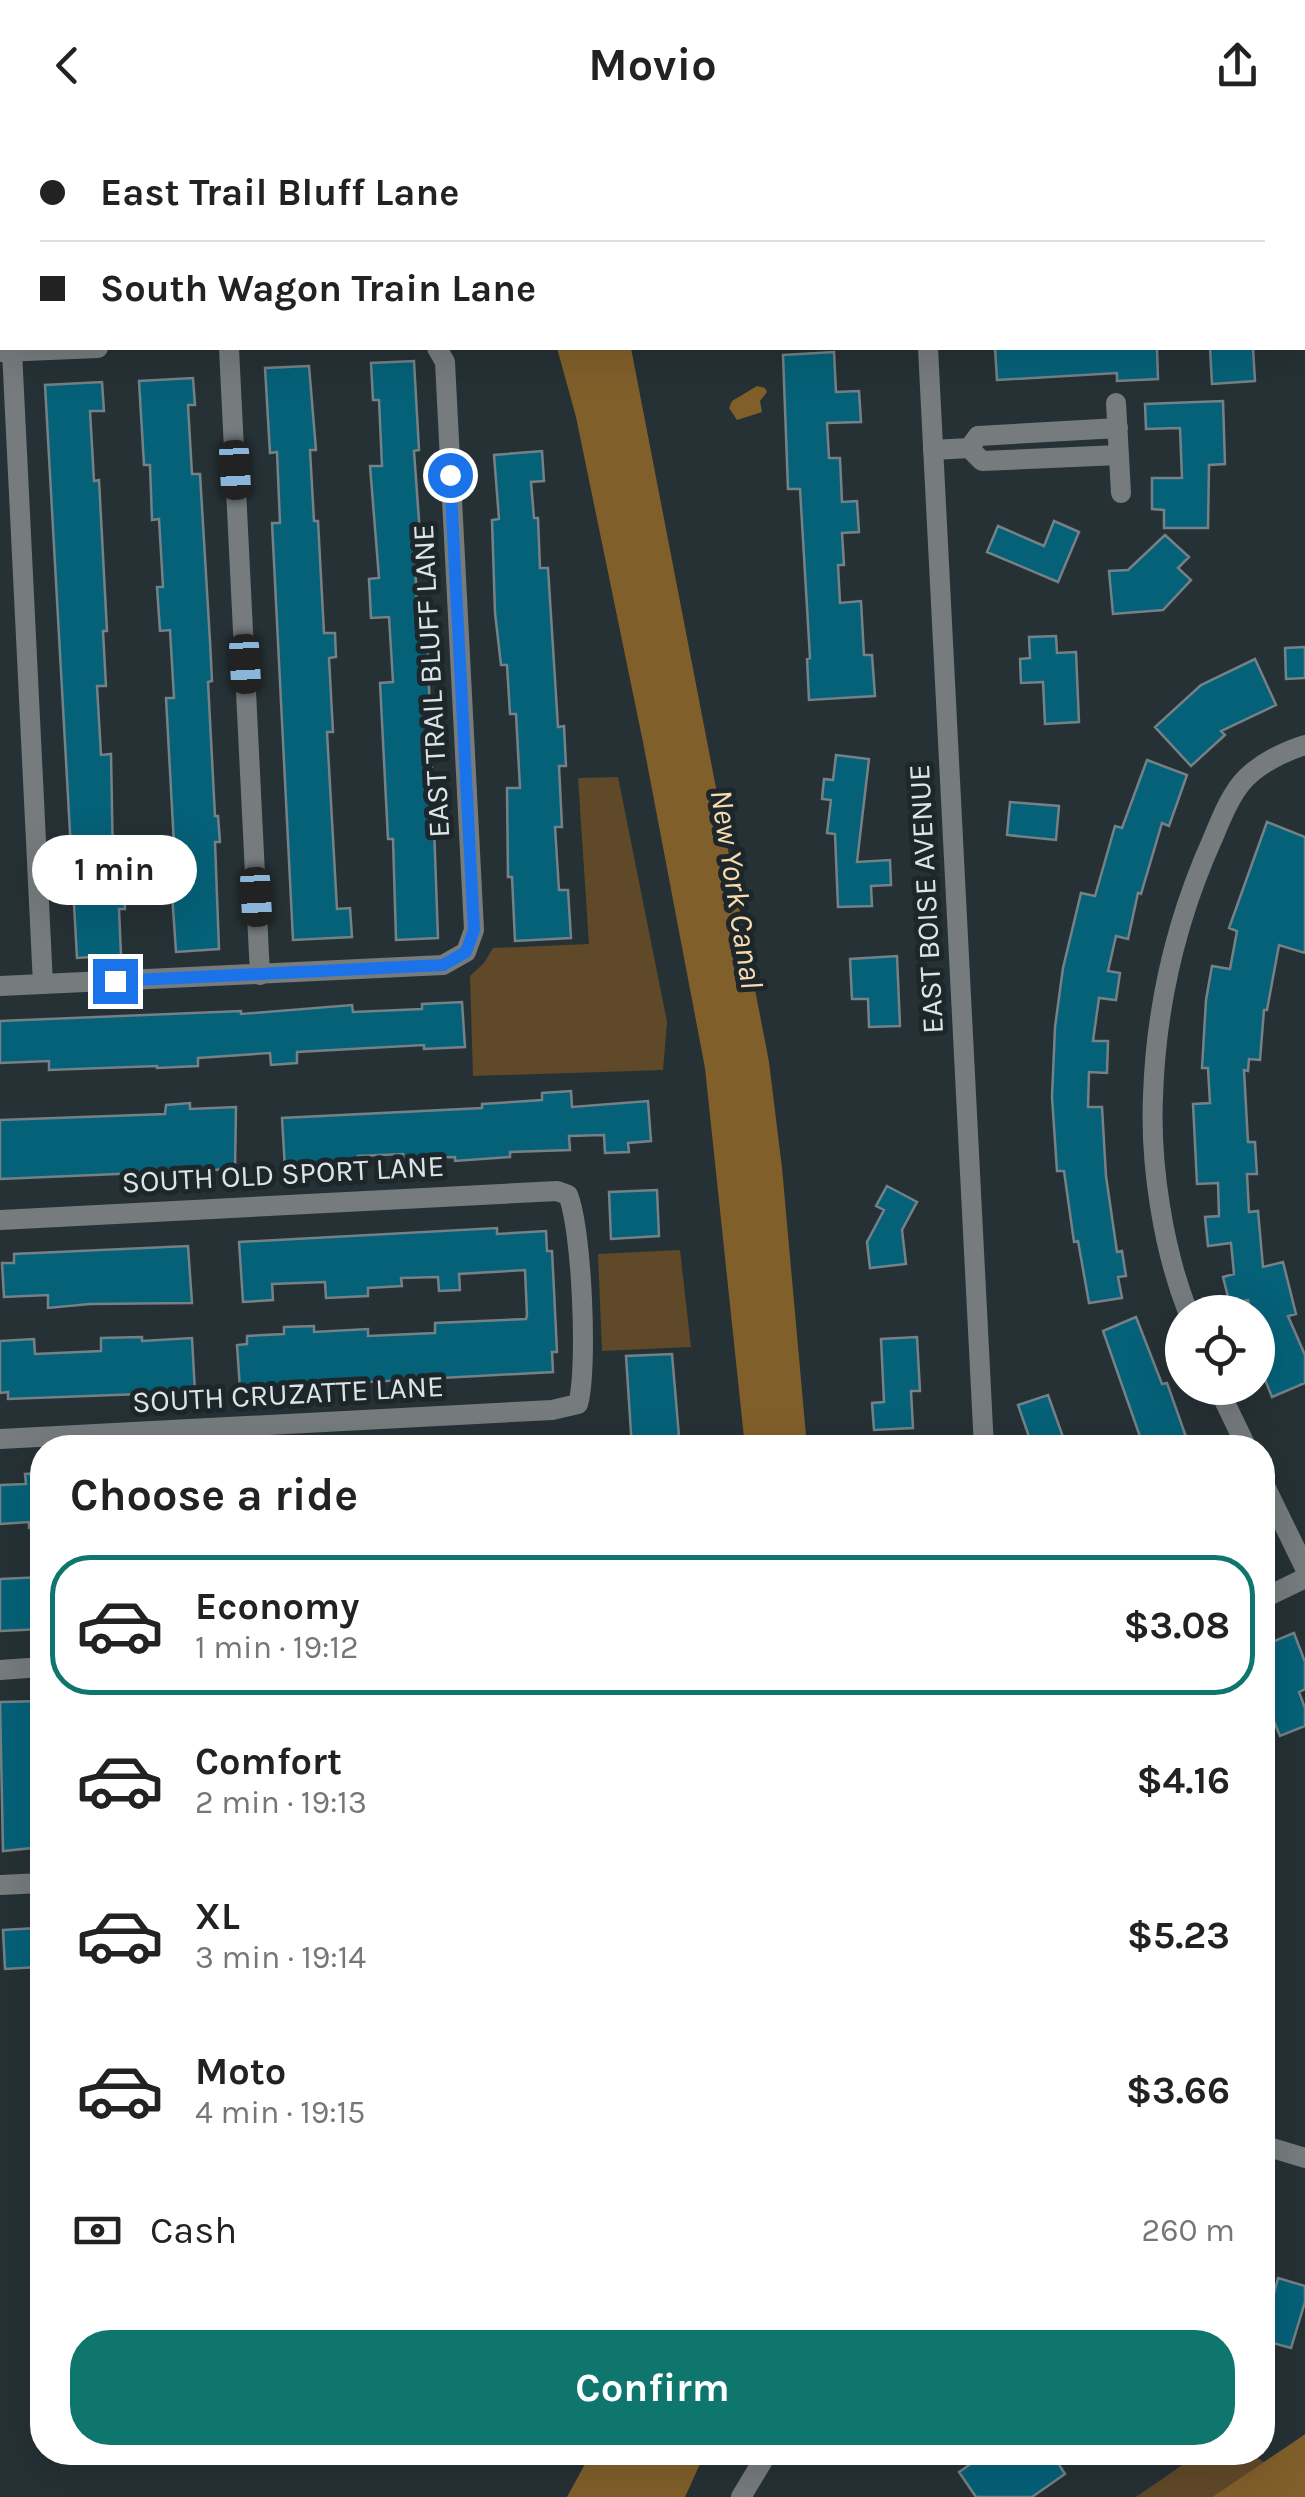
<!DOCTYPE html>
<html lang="en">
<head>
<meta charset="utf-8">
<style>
	body { margin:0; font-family:Karla,sans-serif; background:#f2f2f2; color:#222; height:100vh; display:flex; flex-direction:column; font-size:38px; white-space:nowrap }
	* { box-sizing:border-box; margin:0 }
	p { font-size:32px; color:#767676 }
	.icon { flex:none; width:55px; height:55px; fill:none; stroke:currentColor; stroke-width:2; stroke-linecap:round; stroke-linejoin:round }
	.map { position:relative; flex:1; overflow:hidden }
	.drawer { position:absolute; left:30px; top:1305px; width:1245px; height:1030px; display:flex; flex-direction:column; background:#fff; border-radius:40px; box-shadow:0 10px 40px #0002 }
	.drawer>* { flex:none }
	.guide { position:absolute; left:0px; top:0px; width:1305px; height:220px; box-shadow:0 10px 40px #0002; display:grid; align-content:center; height:220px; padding:0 40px; background:#fff }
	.tools { position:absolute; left:1165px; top:1165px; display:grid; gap:20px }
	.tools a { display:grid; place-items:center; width:110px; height:110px; border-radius:50%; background:#fff; box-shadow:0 10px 40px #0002; font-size:50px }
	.end { position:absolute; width:45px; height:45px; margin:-22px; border:12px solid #1a73e8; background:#fff; box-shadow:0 0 0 5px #fff }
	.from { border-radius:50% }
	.bubble { position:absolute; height:70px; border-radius:35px; background:#fff; box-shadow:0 10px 40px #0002; font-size:32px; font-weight:700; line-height:70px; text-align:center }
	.car { position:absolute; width:30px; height:60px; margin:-30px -15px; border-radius:12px; box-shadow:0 0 8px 2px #0007; background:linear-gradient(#222 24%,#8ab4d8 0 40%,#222 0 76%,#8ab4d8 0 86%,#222 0) }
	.guide b { display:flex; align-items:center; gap:35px; height:95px; font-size:38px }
	.guide b+b { border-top:2px solid #e0e0e0 }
	.guide i { width:25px; height:25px; background:#222 }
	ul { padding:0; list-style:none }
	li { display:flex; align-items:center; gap:30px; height:140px; margin:0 20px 15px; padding:0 20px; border:5px solid transparent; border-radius:40px }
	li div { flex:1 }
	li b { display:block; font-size:38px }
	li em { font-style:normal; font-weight:700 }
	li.on { border-color:#0f766e }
	li>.icon { width:90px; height:90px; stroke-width:1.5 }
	h2 { padding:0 40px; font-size:45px; line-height:120px }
	.pay { display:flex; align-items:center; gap:25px; height:110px; padding:0 40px; font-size:38px }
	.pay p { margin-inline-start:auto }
	.button { display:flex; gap:20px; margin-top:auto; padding:20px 40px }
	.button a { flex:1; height:115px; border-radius:40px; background:#0f766e; color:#fff; font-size:40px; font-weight:700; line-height:115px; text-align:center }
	header { display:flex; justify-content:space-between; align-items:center; height:130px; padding:0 40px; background:#fff; font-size:45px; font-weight:700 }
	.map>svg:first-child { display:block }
	.green { fill:#604928 }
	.water { fill:#815f2a }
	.building { fill:#056178; stroke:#758186; stroke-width:2.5 }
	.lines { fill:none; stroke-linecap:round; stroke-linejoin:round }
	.minor { stroke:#767c7e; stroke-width:20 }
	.tertiary { stroke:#767c7e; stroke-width:20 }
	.route { stroke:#1a73e8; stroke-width:12 }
	.labels { text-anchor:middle; stroke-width:10; stroke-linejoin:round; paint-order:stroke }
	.street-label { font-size:30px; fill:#dde4e6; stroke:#1d272b }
	.water-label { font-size:32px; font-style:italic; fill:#f9daad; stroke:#1d272b }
</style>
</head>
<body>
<header><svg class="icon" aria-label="back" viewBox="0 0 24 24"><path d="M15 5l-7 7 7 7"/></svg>Movio<svg class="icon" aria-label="share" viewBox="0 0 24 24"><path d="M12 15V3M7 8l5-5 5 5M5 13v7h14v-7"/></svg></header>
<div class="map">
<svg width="1305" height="2367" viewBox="0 0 1305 2367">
	<rect width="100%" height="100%" fill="#263135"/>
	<path class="green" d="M 618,647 L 667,892 L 663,940 L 473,946 L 470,846 L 484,833 L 493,818 L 589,814 L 578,648 Z
		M 680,1120 L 691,1217 L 602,1221 L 598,1124 Z
		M 1181,2323 L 1249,2323 L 1264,2332 L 1212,2367 L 1136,2367 L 1181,2336 Z"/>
	<path class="water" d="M 557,218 L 631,218 L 769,932 L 782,1038 L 807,1317 L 745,1317 L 705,938 L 643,612 L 576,287 Z
		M 757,256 L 765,258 L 767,262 L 760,271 L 762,282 L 737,290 L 729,278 L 732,271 Z
		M 1305,2304 L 1305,2367 L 1212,2367 L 1301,2307 Z
		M 591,2323 L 591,2322 L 705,2323 L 685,2367 L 567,2367 Z"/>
	<path class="building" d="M 995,218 L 1157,218 L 1158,249 L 1117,251 L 1117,243 L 997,250 Z
		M 1210,218 L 1253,218 L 1255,251 L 1212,254 Z
		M 834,222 L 836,262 L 859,261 L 861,292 L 827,293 L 829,328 L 840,328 L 842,372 L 857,371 L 859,402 L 842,403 L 844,435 L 838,435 L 840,473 L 861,471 L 864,525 L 872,525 L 875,566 L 809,570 L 807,529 L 810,528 L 800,359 L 788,359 L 783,225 Z
		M 414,231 L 419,320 L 414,321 L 422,432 L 415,432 L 418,501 L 427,501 L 438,808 L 396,810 L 393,709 L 388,709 L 380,553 L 393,552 L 389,487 L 371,488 L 369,449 L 379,448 L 370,336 L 382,336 L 379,270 L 373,270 L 371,233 Z
		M 309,236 L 316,320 L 310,320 L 314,391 L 318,391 L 324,503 L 335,503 L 336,527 L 329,528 L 333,602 L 327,602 L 337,779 L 350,778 L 352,807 L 293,810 L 272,393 L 280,393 L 277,322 L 270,323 L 265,238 Z
		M 193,248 L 195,275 L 188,275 L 192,344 L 200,344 L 210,511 L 212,551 L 208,552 L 215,686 L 218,686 L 220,712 L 215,712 L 219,819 L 176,822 L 170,734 L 175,733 L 166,568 L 174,568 L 170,500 L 160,501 L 157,457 L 163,457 L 159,389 L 152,390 L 150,335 L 144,335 L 139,251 Z
		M 102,252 L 104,281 L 90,281 L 94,351 L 99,350 L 107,501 L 103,501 L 106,556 L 97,556 L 101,625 L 111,624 L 113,732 L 123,732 L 125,779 L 119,779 L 121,825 L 77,828 L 45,255 Z
		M 1223,271 L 1225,334 L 1209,335 L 1208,398 L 1164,398 L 1164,380 L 1152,379 L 1152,348 L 1182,348 L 1180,298 L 1146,299 L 1145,274 Z
		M 542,321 L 544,351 L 531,352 L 534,388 L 538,388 L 540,438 L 548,438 L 558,597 L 564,596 L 566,636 L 559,636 L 562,697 L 555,697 L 559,760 L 568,760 L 571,808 L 515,811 L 512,747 L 508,747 L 507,658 L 520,658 L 516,584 L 510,584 L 507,535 L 501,535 L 495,483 L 492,390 L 499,389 L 494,325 Z
		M 1054,391 L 1079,402 L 1058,452 L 987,422 L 998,396 L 1044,416 Z
		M 1165,405 L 1189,427 L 1178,438 L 1191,450 L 1163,480 L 1113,484 L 1109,441 L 1128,440 Z
		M 1056,506 L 1057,523 L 1076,522 L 1079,592 L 1045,594 L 1043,552 L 1021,553 L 1020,529 L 1030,528 L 1029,507 Z
		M 1305,517 L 1305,548 L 1286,549 L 1285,518 Z
		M 1255,529 L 1276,575 L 1221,601 L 1225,605 L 1191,636 L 1155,597 L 1201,555 Z
		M 836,625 L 869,629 L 857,732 L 890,730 L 891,755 L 871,756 L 872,776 L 838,777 L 835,704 L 827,703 L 831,670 L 822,669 L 824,649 L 833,650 Z
		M 1147,630 L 1187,645 L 1169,696 L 1162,693 L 1141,764 L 1138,763 L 1128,809 L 1116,806 L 1108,841 L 1120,843 L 1116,870 L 1099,868 L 1093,911 L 1108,911 L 1107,943 L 1089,942 L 1088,977 L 1102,977 L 1106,1046 L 1117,1122 L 1122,1121 L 1126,1146 L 1118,1147 L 1122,1168 L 1089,1173 L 1078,1111 L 1074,1112 L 1064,1041 L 1057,1041 L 1052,967 L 1055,897 L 1063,838 L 1081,763 L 1095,766 L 1115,696 L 1122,698 Z
		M 1010,672 L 1059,676 L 1056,710 L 1007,705 Z
		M 1267,692 L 1305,707 L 1305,823 L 1279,815 L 1267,880 L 1264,880 L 1260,930 L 1249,929 L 1248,941 L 1244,940 L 1248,1012 L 1255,1012 L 1257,1044 L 1247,1044 L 1249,1082 L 1258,1081 L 1263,1137 L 1283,1132 L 1296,1184 L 1288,1186 L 1305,1225 L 1305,1253 L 1272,1267 L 1258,1232 L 1258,1182 L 1251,1182 L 1248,1170 L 1230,1175 L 1223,1147 L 1234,1144 L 1231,1113 L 1208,1116 L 1205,1087 L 1219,1086 L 1218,1053 L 1197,1054 L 1193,974 L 1210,973 L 1208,938 L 1202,938 L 1206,870 L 1212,836 L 1230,839 L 1237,801 L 1229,798 Z
		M 897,826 L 900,896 L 869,897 L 868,869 L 852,869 L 850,829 Z
		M 462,872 L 465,917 L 424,919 L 424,915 L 297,922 L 297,933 L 271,935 L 270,923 L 198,928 L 198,936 L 157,938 L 157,936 L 49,940 L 49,931 L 0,933 L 0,891 L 241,881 L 241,884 L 352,875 L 353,882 L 422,879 L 422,874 Z
		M 571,961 L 572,977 L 648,971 L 651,1011 L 628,1013 L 629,1022 L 605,1023 L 604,1005 L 569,1006 L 570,1020 L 510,1022 L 510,1027 L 455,1031 L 455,1027 L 403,1028 L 403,1024 L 358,1026 L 358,1030 L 307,1034 L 308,1038 L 285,1039 L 282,988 L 482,978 L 482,974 L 542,970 L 542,963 Z
		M 190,973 L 190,979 L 236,977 L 235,1039 L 0,1049 L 0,990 L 165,984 L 166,975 Z
		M 887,1056 L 917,1072 L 902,1100 L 906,1134 L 870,1138 L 867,1112 L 884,1080 L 876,1076 Z
		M 657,1060 L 659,1106 L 611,1109 L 609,1062 Z
		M 497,1098 L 497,1104 L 546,1101 L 547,1121 L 552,1121 L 554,1160 L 557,1222 L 552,1222 L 553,1242 L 240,1259 L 237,1215 L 247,1214 L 247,1206 L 284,1204 L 284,1197 L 314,1196 L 314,1202 L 368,1199 L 368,1206 L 435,1203 L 435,1193 L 526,1189 L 527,1185 L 525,1140 L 459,1144 L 460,1160 L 439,1161 L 438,1147 L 401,1148 L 402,1156 L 368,1158 L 368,1166 L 326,1168 L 325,1152 L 272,1154 L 273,1170 L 243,1172 L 239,1112 Z
		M 188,1116 L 192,1173 L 90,1174 L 48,1178 L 48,1165 L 4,1167 L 2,1133 L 14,1133 L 14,1124 Z
		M 1136,1187 L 1162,1254 L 1167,1253 L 1190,1318 L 1144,1318 L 1103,1201 Z
		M 142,1207 L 142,1211 L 192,1208 L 195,1262 L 8,1269 L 8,1262 L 0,1263 L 0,1211 L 34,1209 L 35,1224 L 101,1221 L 101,1208 Z
		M 917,1207 L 920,1261 L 911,1261 L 913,1298 L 874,1300 L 872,1273 L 884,1272 L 881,1209 Z
		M 672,1224 L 680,1318 L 632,1318 L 626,1226 Z
		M 1048,1265 L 1067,1318 L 1033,1318 L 1018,1275 Z
		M 42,1343 L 42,1398 L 29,1398 L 29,1392 L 0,1394 L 0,1355 L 26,1354 L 25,1344 Z
		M 42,1447 L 42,1499 L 0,1501 L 0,1449 Z
		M 1294,1503 L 1305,1532 L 1305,1559 L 1299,1562 L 1305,1578 L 1305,1596 L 1280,1606 L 1262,1563 L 1262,1516 Z
		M 42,1571 L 42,1717 L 3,1721 L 0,1572 Z
		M 37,1798 L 39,1837 L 5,1839 L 3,1800 Z
		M 1278,2148 L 1305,2156 L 1305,2172 L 1291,2218 L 1262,2210 Z
		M 988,2322 L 1051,2322 L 1065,2344 L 1032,2367 L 976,2367 L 959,2342 Z"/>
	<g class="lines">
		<path class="minor" d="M 229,218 L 260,845
			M 12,221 L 43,854
			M 2,222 L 98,218
			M 1116,273 L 1121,363
			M 1118,298 L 978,306 L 969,318 L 982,331 L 1119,325
			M 933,320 L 969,318
			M 0,856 L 443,835 L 466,822 L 474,800 L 445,232 L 437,218
			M 0,1090 L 557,1061 L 568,1065 C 582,1099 588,1239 578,1274 L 552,1280 L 0,1309
			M 1188,1182 C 1163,1119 1150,1034 1153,966 C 1156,876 1176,790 1213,708 C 1221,689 1231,663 1246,648 C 1261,633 1285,621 1305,615
			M 1218,1258 L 1247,1318
			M 1262,1350 L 1305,1438
			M 1262,1469 L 1305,1448
			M 0,1540 L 42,1537
			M 0,1755 L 42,1753"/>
		<path class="tertiary" d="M 917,0 L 917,2
			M 928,218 L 984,1318
			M 1262,2015 L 1305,2028
			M 741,2367 L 768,2322"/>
	</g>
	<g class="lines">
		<path class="route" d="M 115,851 L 443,835 L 466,822 L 474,800 L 450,345"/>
	</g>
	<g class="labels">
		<g class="street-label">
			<text transform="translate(431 551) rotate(-93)" y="10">EAST TRAIL BLUFF LANE</text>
			<text transform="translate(926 769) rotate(-93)" y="10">EAST BOISE AVENUE</text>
			<text transform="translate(283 1044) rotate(-3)" y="10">SOUTH OLD SPORT LANE</text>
			<text transform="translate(288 1264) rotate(-3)" y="10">SOUTH CRUZATTE LANE</text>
		</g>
		<g class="water-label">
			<text transform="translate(737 759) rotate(81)" y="11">New York Canal</text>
		</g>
	</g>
</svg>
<div class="tools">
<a><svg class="icon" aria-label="locate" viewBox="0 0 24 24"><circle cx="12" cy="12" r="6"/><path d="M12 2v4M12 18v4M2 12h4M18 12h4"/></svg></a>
</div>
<i class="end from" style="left:450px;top:345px"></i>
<i class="end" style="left:115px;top:851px"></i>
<div class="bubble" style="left:32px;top:705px;width:165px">1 min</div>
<i class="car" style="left:235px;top:340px;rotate:177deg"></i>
<i class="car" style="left:245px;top:534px;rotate:177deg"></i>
<i class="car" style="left:256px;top:767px;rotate:177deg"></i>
<div class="guide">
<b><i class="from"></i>East Trail Bluff Lane</b>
<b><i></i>South Wagon Train Lane</b>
</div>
<section class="drawer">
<h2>Choose a ride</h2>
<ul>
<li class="on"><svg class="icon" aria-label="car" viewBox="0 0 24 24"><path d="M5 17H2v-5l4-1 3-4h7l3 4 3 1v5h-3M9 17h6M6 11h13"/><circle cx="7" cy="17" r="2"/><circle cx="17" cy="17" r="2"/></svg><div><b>Economy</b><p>1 min · 19:12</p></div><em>$3.08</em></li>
<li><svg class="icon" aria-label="car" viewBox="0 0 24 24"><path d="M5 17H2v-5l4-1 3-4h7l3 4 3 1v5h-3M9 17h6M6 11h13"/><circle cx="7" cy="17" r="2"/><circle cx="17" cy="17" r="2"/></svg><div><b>Comfort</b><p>2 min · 19:13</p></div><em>$4.16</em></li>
<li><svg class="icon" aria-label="car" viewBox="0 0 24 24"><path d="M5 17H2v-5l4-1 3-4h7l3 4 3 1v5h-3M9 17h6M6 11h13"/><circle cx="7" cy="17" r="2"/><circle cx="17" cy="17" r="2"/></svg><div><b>XL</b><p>3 min · 19:14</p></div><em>$5.23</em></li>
<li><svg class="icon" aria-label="car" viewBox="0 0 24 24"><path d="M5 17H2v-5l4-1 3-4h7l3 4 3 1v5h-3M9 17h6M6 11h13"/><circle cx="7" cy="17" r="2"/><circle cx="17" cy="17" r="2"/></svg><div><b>Moto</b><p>4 min · 19:15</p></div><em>$3.66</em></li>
</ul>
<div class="pay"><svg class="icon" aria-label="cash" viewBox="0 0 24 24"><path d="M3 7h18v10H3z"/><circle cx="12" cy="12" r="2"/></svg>Cash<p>260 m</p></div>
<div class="button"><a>Confirm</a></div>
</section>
</div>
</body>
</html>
